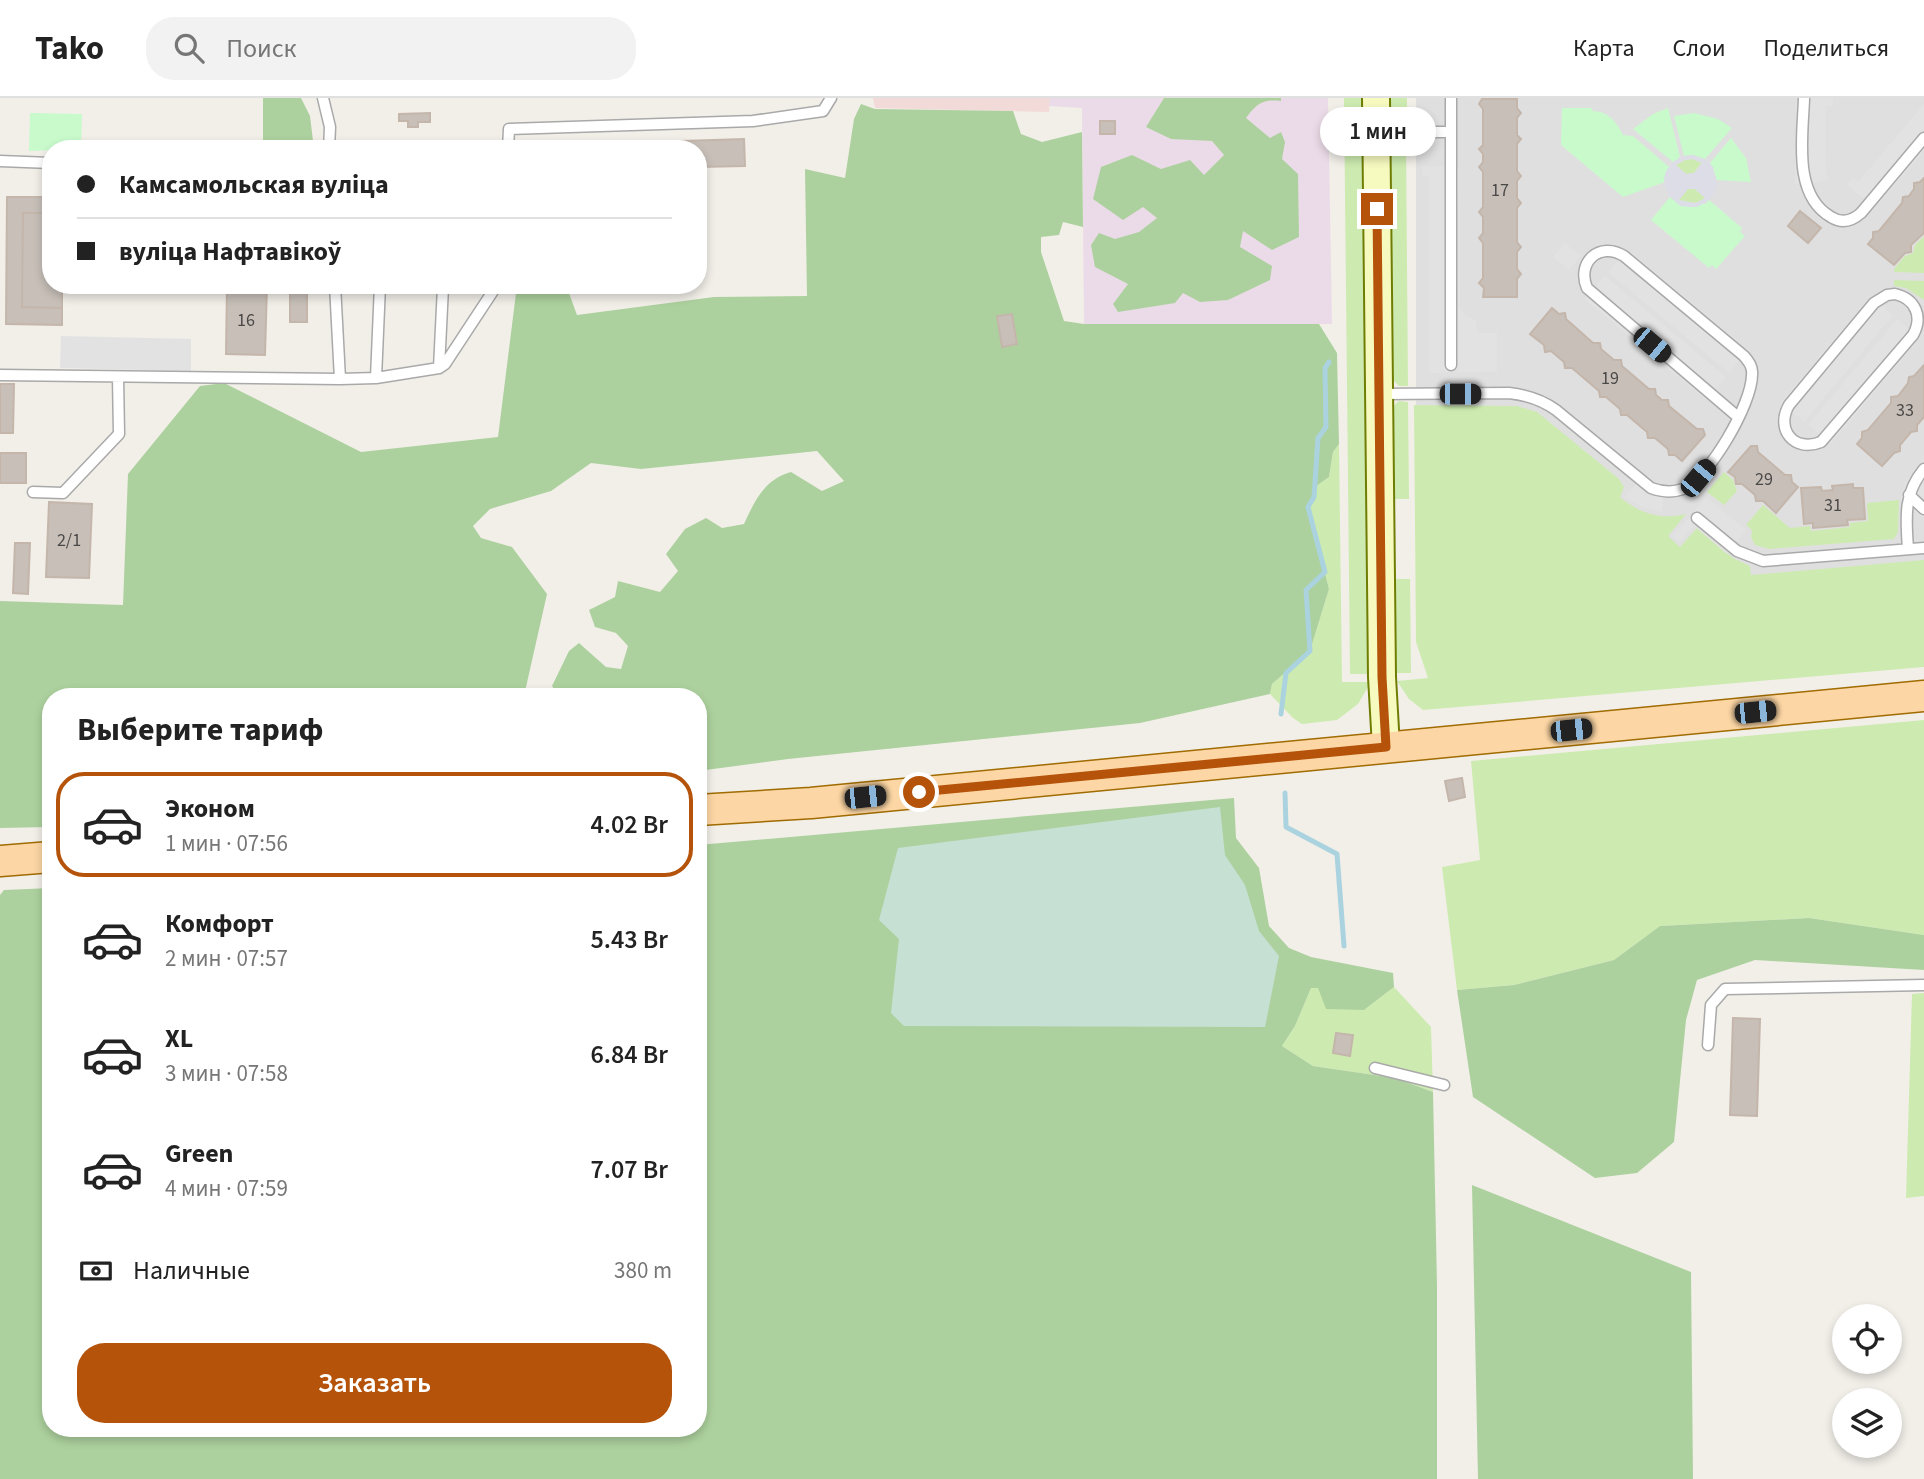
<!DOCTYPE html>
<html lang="ru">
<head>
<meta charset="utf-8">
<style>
	body { margin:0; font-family:"Source Sans 3",sans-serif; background:#f2f2f2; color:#222; height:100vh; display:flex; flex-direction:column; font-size:26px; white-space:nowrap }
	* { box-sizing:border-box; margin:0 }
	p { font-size:23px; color:#767676 }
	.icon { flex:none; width:38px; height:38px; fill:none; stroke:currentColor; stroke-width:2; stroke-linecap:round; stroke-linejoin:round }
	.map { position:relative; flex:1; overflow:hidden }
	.details { position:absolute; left:42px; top:590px; width:665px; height:749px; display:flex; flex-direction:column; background:#fff; border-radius:28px; box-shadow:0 4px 10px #0003 }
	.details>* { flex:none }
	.guide { position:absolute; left:42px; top:42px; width:665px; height:154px; border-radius:28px; box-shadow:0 4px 10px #0003; display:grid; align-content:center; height:154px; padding:0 35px; background:#fff }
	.buttons { position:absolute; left:1832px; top:1206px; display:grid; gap:14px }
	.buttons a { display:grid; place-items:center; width:70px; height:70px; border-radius:50%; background:#fff; box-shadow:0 4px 10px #0003; font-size:35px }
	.end { position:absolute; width:32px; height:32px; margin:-16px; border:9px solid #b45309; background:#fff; box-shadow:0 0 0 4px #fff }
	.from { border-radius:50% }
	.bubble { position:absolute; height:49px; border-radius:24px; background:#fff; box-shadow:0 4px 10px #0003; font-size:23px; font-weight:600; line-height:49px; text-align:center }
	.car { position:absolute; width:21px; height:42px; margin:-21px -10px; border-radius:9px; box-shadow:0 0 5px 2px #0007; background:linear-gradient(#222 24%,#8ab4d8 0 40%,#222 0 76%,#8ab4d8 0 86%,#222 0) }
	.guide b { display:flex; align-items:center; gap:24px; height:66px; font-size:26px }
	.guide b+b { border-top:2px solid #e0e0e0 }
	.guide i { width:18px; height:18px; background:#222 }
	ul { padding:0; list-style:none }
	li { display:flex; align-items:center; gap:21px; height:105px; margin:0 14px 10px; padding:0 21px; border:4px solid transparent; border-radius:28px }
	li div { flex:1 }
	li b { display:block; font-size:26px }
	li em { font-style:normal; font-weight:600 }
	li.current { border-color:#b45309 }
	li>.icon { width:63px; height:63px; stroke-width:1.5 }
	h2 { padding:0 35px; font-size:32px; line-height:84px }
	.pay { display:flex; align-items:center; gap:18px; height:77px; padding:0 35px; font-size:26px }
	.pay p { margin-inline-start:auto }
	.action { display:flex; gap:14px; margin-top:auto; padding:14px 35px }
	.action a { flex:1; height:80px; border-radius:28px; background:#b45309; color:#fff; font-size:28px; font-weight:600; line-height:80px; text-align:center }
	header { display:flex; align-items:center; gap:42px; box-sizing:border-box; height:98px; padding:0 35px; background:#fff; border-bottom:2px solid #e0e0e0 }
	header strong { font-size:33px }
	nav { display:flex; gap:38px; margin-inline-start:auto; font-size:24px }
	.search { width:490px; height:63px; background:#f2f2f2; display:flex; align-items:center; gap:18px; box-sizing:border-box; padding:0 24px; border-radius:28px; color:#767676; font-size:26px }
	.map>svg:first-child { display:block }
	.residential { fill:#e0dfdf }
	.commercial { fill:#f2dad9 }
	.industrial { fill:#ebdbe8 }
	.grass { fill:#cdebb0 }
	.forest { fill:#add19e }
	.wetland { fill:#c6e0d4 }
	.park { fill:#c8facc }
	.parking { fill:#e2e2e2 }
	.plaza { fill:#dddde8; fill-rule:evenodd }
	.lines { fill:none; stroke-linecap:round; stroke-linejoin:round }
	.stream { stroke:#aad3df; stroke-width:5 }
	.building { fill:#c7bfb8; stroke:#c4b6ab; stroke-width:2 }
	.lane-casing { stroke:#a9a9a9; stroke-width:13 }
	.secondary-casing { stroke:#707d05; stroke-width:30 }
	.primary-casing { stroke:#a06b00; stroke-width:33 }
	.lane { stroke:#fff; stroke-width:10 }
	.secondary { stroke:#f7fabf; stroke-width:26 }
	.primary { stroke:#fcd6a4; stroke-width:30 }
	.route { stroke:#b45309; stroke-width:9 }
	.labels { text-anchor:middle; stroke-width:5; stroke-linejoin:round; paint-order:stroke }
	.number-label { font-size:18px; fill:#4b4948 }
</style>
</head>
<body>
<header>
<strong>Tako</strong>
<div class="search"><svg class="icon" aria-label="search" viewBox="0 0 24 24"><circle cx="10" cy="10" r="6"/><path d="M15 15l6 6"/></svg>Поиск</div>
<nav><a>Карта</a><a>Слои</a><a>Поделиться</a></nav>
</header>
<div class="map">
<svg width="1924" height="1381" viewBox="0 0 1924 1381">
	<rect width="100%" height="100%" fill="#f2efe9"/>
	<path class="residential" d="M 1416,0 L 1924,0 L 1924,499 L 1416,544 Z"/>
	<path class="commercial" d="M 873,0 L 1050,0 L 1049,14 L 875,10 Z"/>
	<path class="industrial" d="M 1050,0 L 1328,0 L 1332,226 L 1084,226 L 1082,10 L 1049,8 Z"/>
	<path class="grass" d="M 1344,0 L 1365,0 L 1371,576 L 1350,576 Z
		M 1389,0 L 1407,0 L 1407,26 L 1391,23 Z
		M 1397,42 L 1406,42 L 1408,288 L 1399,288 L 1391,280 L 1388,49 Z
		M 1692,61 L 1702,64 L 1694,75 L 1686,76 L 1676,67 L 1685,62 Z
		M 1688,91 L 1695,91 L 1705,100 C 1698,106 1688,107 1679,102 Z
		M 1924,138 L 1924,175 L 1894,174 L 1894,171 L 1905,158 L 1913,155 L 1915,147 Z
		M 1894,182 L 1924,183 L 1924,202 L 1906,190 L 1894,188 Z
		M 1399,303 L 1408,304 L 1409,401 L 1395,401 C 1391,377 1376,319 1399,303 Z
		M 1414,307 L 1517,308 L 1537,314 L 1619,381 L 1624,389 L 1620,399 C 1640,416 1661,422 1686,416 L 1668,438 L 1680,449 L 1697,430 L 1733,460 L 1750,468 L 1751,477 L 1924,462 L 1924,569 L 1423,612 L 1409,601 L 1397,583 L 1428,580 L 1416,544 Z
		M 1339,346 L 1342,584 L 1371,584 L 1358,606 L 1337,622 L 1302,626 L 1293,620 L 1270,596 L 1272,586 L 1310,553 L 1329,491 L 1308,409 L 1314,399 L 1315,389 L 1329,379 L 1333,354 Z
		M 1724,374 L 1733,382 L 1737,393 L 1724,407 L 1707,394 Z
		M 1899,402 L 1898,434 L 1894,441 L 1769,451 L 1755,447 L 1751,439 L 1752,432 L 1746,427 L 1763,407 L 1790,430 L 1810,428 L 1811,433 L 1850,429 L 1850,425 L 1868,423 L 1867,405 Z
		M 1396,481 L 1410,481 L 1411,575 L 1390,575 L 1390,530 Z
		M 1924,622 L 1924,837 L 1809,820 L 1660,828 L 1614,862 L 1514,887 L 1457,892 L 1442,769 L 1480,762 L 1471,663 Z
		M 1394,889 L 1431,929 L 1433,994 L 1395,980 L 1313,968 L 1282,948 L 1295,928 L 1311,890 L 1318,890 L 1364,912 Z
		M 1924,895 L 1924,1098 L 1906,1100 L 1912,896 Z"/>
	<path class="forest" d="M 263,0 L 301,0 L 310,18 L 314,51 L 263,51 Z
		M 1164,0 L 1281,0 L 1281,3 C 1263,1 1257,5 1246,20 L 1270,40 L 1281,34 L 1285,44 L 1282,61 L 1298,76 L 1299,139 L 1272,152 L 1243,133 L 1240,149 L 1272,168 L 1270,182 L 1228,202 L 1200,204 L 1183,195 L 1175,205 L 1118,214 L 1113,206 L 1128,186 L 1095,169 L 1091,147 L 1099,135 L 1115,141 L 1139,134 L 1157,120 L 1143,109 L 1123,122 L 1093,101 L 1101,69 L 1132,57 L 1161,71 L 1190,62 L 1204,77 L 1224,57 L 1212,43 L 1171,41 L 1146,29 Z
		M 861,6 L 875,11 L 1013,13 L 1021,36 L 1042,44 L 1082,34 L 1083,129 L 1063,124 L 1059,137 L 1041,139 L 1041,154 L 1064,223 L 1084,226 L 1319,226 L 1337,255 L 1339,346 L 1333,354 L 1329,379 L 1315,389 L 1314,399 L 1308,409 L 1329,491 L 1310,553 L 1272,586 L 1270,596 L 1140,625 L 788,661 L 698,673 L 698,598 L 588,598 L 584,594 L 580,598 L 559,598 L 552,588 L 569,553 L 579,545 L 606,569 L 621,571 L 628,548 L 616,535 L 595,529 L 589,512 L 615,499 L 618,483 L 660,494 L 678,473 L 666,456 L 685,431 L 706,420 L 722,430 L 744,426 C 755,402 765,381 791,374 L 822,393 L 844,383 L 817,353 L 641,371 L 591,365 L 551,393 L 490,411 L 473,428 L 481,440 L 512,449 L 547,496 L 524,598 L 51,598 L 51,729 L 0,730 L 0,503 L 123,507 L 128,376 L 200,288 L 224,285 L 361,354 L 498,339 L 517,187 L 566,187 L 577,217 L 714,199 L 807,198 L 805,71 L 845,80 L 854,21 Z
		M 1234,700 L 1236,740 L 1259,770 L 1269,828 L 1289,850 L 1311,859 L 1393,875 L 1394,889 L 1364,912 L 1326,911 L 1318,890 L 1311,890 L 1295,928 L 1282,948 L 1313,968 L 1395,980 L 1433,994 L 1437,1187 L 1437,1381 L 0,1381 L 0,797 L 4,792 L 51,790 L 51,1330 L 698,1330 L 698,747 Z
		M 1809,820 L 1924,837 L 1924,872 L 1755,862 L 1697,882 L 1686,922 L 1674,1044 L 1637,1075 L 1595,1080 L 1473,999 L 1457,892 L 1514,887 L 1614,862 L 1660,828 Z
		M 1472,1087 L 1691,1174 L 1693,1381 L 1478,1381 Z"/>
	<path class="wetland" d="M 1220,709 L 1225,757 L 1245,787 L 1259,833 L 1279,858 L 1265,929 L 904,928 L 891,915 L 899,841 L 879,822 L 898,750 Z"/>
	<path class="park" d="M 1562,10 L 1592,10 L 1592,13 C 1609,13 1617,25 1623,37 L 1633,38 L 1669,69 L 1665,84 L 1623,99 L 1561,47 Z
		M 1668,10 L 1680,59 L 1673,64 L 1633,31 L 1653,16 Z
		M 30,15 L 82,16 L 81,51 L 29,53 Z
		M 1694,15 L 1718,21 L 1732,30 L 1705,61 L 1693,57 L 1684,58 L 1674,18 Z
		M 1731,40 L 1746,60 L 1751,84 L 1717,82 L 1710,65 Z
		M 1670,99 L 1681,108 L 1705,106 L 1709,102 L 1742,130 L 1740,134 L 1745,138 L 1716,171 L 1712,167 L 1709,170 L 1651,122 Z"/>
	<path class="parking" d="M 1796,0 L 1833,0 L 1833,8 L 1826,8 L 1825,67 L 1828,81 L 1810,87 L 1795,86 Z
		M 1924,6 L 1924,53 L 1875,110 L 1847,87 L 1853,80 L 1858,84 Z
		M 1422,68 L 1459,68 L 1460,210 L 1467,219 L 1476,222 L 1477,235 L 1497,235 L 1497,274 L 1429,275 L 1429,78 L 1422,77 Z
		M 1565,145 L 1581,158 L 1569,172 L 1553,159 Z
		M 1627,151 L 1748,252 L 1729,275 L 1608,174 Z
		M 1605,178 L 1726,279 L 1706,302 L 1585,201 Z
		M 1870,198 L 1893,217 L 1804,324 L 1781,304 Z
		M 1897,221 L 1920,240 L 1831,346 L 1808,327 Z
		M 61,238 L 191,241 L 191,273 L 60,270 Z
		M 1924,359 L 1924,421 L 1900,400 L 1906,383 Z
		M 1644,376 L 1654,383 L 1665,386 L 1662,414 L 1642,409 L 1625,399 Z
		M 1706,399 L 1746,432 L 1727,456 L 1694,428 L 1680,444 L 1673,438 Z"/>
	<path class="plaza" d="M 1693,57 L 1708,63 L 1713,69 L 1717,85 L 1715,93 L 1709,102 L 1697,109 L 1689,109 L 1681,108 L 1670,99 L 1665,89 L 1664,81 L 1666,73 L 1673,64 L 1684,58 ZM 1692,61 L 1702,65 L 1694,75 L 1686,76 L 1676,67 L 1685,62 ZM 1688,91 L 1695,91 L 1705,100 L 1696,105 L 1679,102 Z"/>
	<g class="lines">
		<path class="stream" d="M 1281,616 L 1286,575 L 1310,553 L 1306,492 L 1325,474 L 1308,409 L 1314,399 L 1318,340 L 1326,329 L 1325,270 L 1329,264
			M 1285,695 L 1286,729 L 1337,756 L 1344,848"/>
	</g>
	<path class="building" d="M 1482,1 L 1517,1 L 1517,10 L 1521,15 L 1517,20 L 1517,37 L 1521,41 L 1517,46 L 1517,73 L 1521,78 L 1517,83 L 1517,100 L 1521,105 L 1517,110 L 1517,144 L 1521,149 L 1517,154 L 1517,171 L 1521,176 L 1517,181 L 1517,199 L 1483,199 L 1484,190 L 1479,185 L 1483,180 L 1483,145 L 1479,140 L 1483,135 L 1483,119 L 1479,114 L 1483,109 L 1483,74 L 1479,69 L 1483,64 L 1483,56 L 1479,51 L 1483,47 L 1483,11 L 1479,6 Z
		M 430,15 L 430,24 L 418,24 L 418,29 L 408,29 L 408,23 L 399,23 L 399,16 Z
		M 1100,23 L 1115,23 L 1115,36 L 1100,36 Z
		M 744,41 L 745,68 L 698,69 L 699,82 L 698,82 L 698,51 L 650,51 L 650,44 Z
		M 480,46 L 490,46 L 490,51 L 480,51 Z
		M 1924,80 L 1924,135 L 1911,147 L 1911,154 L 1905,155 L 1894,167 L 1868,146 L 1873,140 L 1873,134 L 1879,133 L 1902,105 L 1903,99 L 1909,98 L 1914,91 L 1914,85 L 1920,84 Z
		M 7,99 L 51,99 L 51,115 L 23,115 L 22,209 L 62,210 L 62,227 L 6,226 Z
		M 1800,113 L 1821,130 L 1808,145 L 1788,128 Z
		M 23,115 L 51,115 L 51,187 L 62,187 L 62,210 L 22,209 Z
		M 227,187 L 267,187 L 265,257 L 226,256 Z
		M 290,187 L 307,187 L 307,224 L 290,224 Z
		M 1552,210 L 1559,216 L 1565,215 L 1566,221 L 1593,245 L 1600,245 L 1601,251 L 1614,262 L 1621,262 L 1622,268 L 1649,291 L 1655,291 L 1656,297 L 1662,302 L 1668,302 L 1669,308 L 1697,331 L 1703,331 L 1705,337 L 1682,363 L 1675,357 L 1669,357 L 1668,351 L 1655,340 L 1648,340 L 1647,334 L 1627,317 L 1621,317 L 1620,311 L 1606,299 L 1600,299 L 1599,293 L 1572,270 L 1565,270 L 1564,264 L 1551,253 L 1545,254 L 1544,247 L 1530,236 Z
		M 1012,216 L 1017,246 L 1002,249 L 997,218 Z
		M 1924,267 L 1924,319 L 1917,327 L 1917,333 L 1911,334 L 1900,347 L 1900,353 L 1894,355 L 1882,368 L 1857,346 L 1862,340 L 1862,334 L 1868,332 L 1891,305 L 1891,299 L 1898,298 L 1908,285 L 1909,279 L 1914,278 Z
		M 0,286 L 14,286 L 13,335 L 0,335 Z
		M 1751,348 L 1757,348 L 1758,354 L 1785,377 L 1791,377 L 1792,384 L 1798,389 L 1776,415 L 1763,403 L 1756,403 L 1755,397 L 1742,386 L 1736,386 L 1735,379 L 1728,374 Z
		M 0,355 L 26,355 L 26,385 L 0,385 Z
		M 1853,386 L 1853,390 L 1863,390 L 1865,421 L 1847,422 L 1848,427 L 1813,430 L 1813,425 L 1804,426 L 1801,390 L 1821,389 L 1822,393 L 1833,392 L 1832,388 Z
		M 49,404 L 92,406 L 89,480 L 46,479 Z
		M 15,445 L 30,445 L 28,496 L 13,495 Z
		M 1462,680 L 1465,699 L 1449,703 L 1445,683 Z
		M 1733,920 L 1760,921 L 1757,1018 L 1730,1017 Z
		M 1336,935 L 1353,937 L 1350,958 L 1333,955 Z"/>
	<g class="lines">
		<g class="lane-casing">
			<path id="lane" d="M 323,0 L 330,29 L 329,51
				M 1451,0 L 1451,267
				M 1804,0 C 1803,37 1792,97 1831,119 C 1842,126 1852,123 1861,115 L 1924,40
				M 1377,34 L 1451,34
				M 508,51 L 509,31 L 753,23 L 823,13 L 831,0
				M 0,63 L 51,65
				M 335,187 L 340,281
				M 1895,196 C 1916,201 1923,219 1913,237 L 1821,344 C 1794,355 1775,331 1789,307 L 1874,205 L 1887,197 Z
				M 439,270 L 443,189
				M 0,277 L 340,281 L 376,280 L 439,270 L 445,266 L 497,187
				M 376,280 L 380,187
				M 1379,296 L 1509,295 C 1527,297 1542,302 1556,312 L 1651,390 C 1662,394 1672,395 1683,391 C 1709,380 1752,306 1752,277 C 1753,269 1749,264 1744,258 L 1624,158 C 1600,143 1576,164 1587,190 L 1738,319
				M 33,394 L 63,395 L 119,336 L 118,279
				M 1909,397 L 1924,411
				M 1697,420 L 1737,453 L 1763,463 L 1924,450
				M 1908,451 C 1906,421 1903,396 1924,371
				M 1708,947 L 1711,907 L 1725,891 L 1924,887
				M 1375,970 L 1444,987"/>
		</g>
		<g class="secondary-casing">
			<path id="secondary" d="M 1376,0 L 1382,579 L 1386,649"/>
		</g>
		<g class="primary-casing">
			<path id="primary" d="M 698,712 L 811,705 L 1924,598
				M 0,763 L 51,759"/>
		</g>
		<use href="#lane" class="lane"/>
		<use href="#secondary" class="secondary"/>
		<use href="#primary" class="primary"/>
	</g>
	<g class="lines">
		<path class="route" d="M 919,694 L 1386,649 L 1382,579 L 1377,111"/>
	</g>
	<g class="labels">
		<g class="number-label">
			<text x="1500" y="98">17</text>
			<text x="246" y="228">16</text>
			<text x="1610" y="286">19</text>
			<text x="1905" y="318">33</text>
			<text x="1764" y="387">29</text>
			<text x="1833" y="413">31</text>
			<text x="69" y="448">2/1</text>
		</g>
	</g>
</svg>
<div class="buttons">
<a><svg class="icon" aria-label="locate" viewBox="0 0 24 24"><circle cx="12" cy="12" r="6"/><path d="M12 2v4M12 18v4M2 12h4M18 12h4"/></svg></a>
<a><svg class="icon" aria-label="layers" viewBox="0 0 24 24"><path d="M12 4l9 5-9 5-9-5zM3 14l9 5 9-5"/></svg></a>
</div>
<i class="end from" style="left:919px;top:694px"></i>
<i class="end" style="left:1377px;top:111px"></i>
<div class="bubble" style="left:1320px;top:9px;width:116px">1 мин</div>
<i class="car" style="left:1652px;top:247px;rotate:130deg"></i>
<i class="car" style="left:1460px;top:296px;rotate:90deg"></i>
<i class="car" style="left:1698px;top:380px;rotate:40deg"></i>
<i class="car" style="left:1755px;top:614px;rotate:84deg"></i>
<i class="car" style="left:1571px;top:632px;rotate:84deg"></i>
<i class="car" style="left:865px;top:699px;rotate:84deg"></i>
<div class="guide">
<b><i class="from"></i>Камсамольская вуліца</b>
<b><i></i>вуліца Нафтавікоў</b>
</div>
<section class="details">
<h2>Выберите тариф</h2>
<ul>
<li class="current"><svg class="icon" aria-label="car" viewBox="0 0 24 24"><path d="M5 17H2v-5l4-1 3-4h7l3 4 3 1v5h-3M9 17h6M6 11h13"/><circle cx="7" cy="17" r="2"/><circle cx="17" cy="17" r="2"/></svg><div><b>Эконом</b><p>1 мин · 07:56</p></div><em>4.02 Br</em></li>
<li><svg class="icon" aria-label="car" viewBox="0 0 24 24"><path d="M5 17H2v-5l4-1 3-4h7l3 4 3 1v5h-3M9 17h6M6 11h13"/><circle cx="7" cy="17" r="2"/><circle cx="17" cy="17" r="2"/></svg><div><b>Комфорт</b><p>2 мин · 07:57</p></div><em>5.43 Br</em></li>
<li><svg class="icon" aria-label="car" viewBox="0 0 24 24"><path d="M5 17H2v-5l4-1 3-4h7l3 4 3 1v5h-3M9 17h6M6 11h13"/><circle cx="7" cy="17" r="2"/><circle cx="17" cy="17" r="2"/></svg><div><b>XL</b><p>3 мин · 07:58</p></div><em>6.84 Br</em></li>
<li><svg class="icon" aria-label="car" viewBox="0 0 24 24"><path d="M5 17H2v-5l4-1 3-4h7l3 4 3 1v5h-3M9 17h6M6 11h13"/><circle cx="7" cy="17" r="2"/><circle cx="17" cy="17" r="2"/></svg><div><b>Green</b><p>4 мин · 07:59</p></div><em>7.07 Br</em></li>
</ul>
<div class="pay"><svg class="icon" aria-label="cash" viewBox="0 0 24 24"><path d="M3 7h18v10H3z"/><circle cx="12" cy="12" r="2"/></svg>Наличные<p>380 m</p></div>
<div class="action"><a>Заказать</a></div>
</section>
</div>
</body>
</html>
